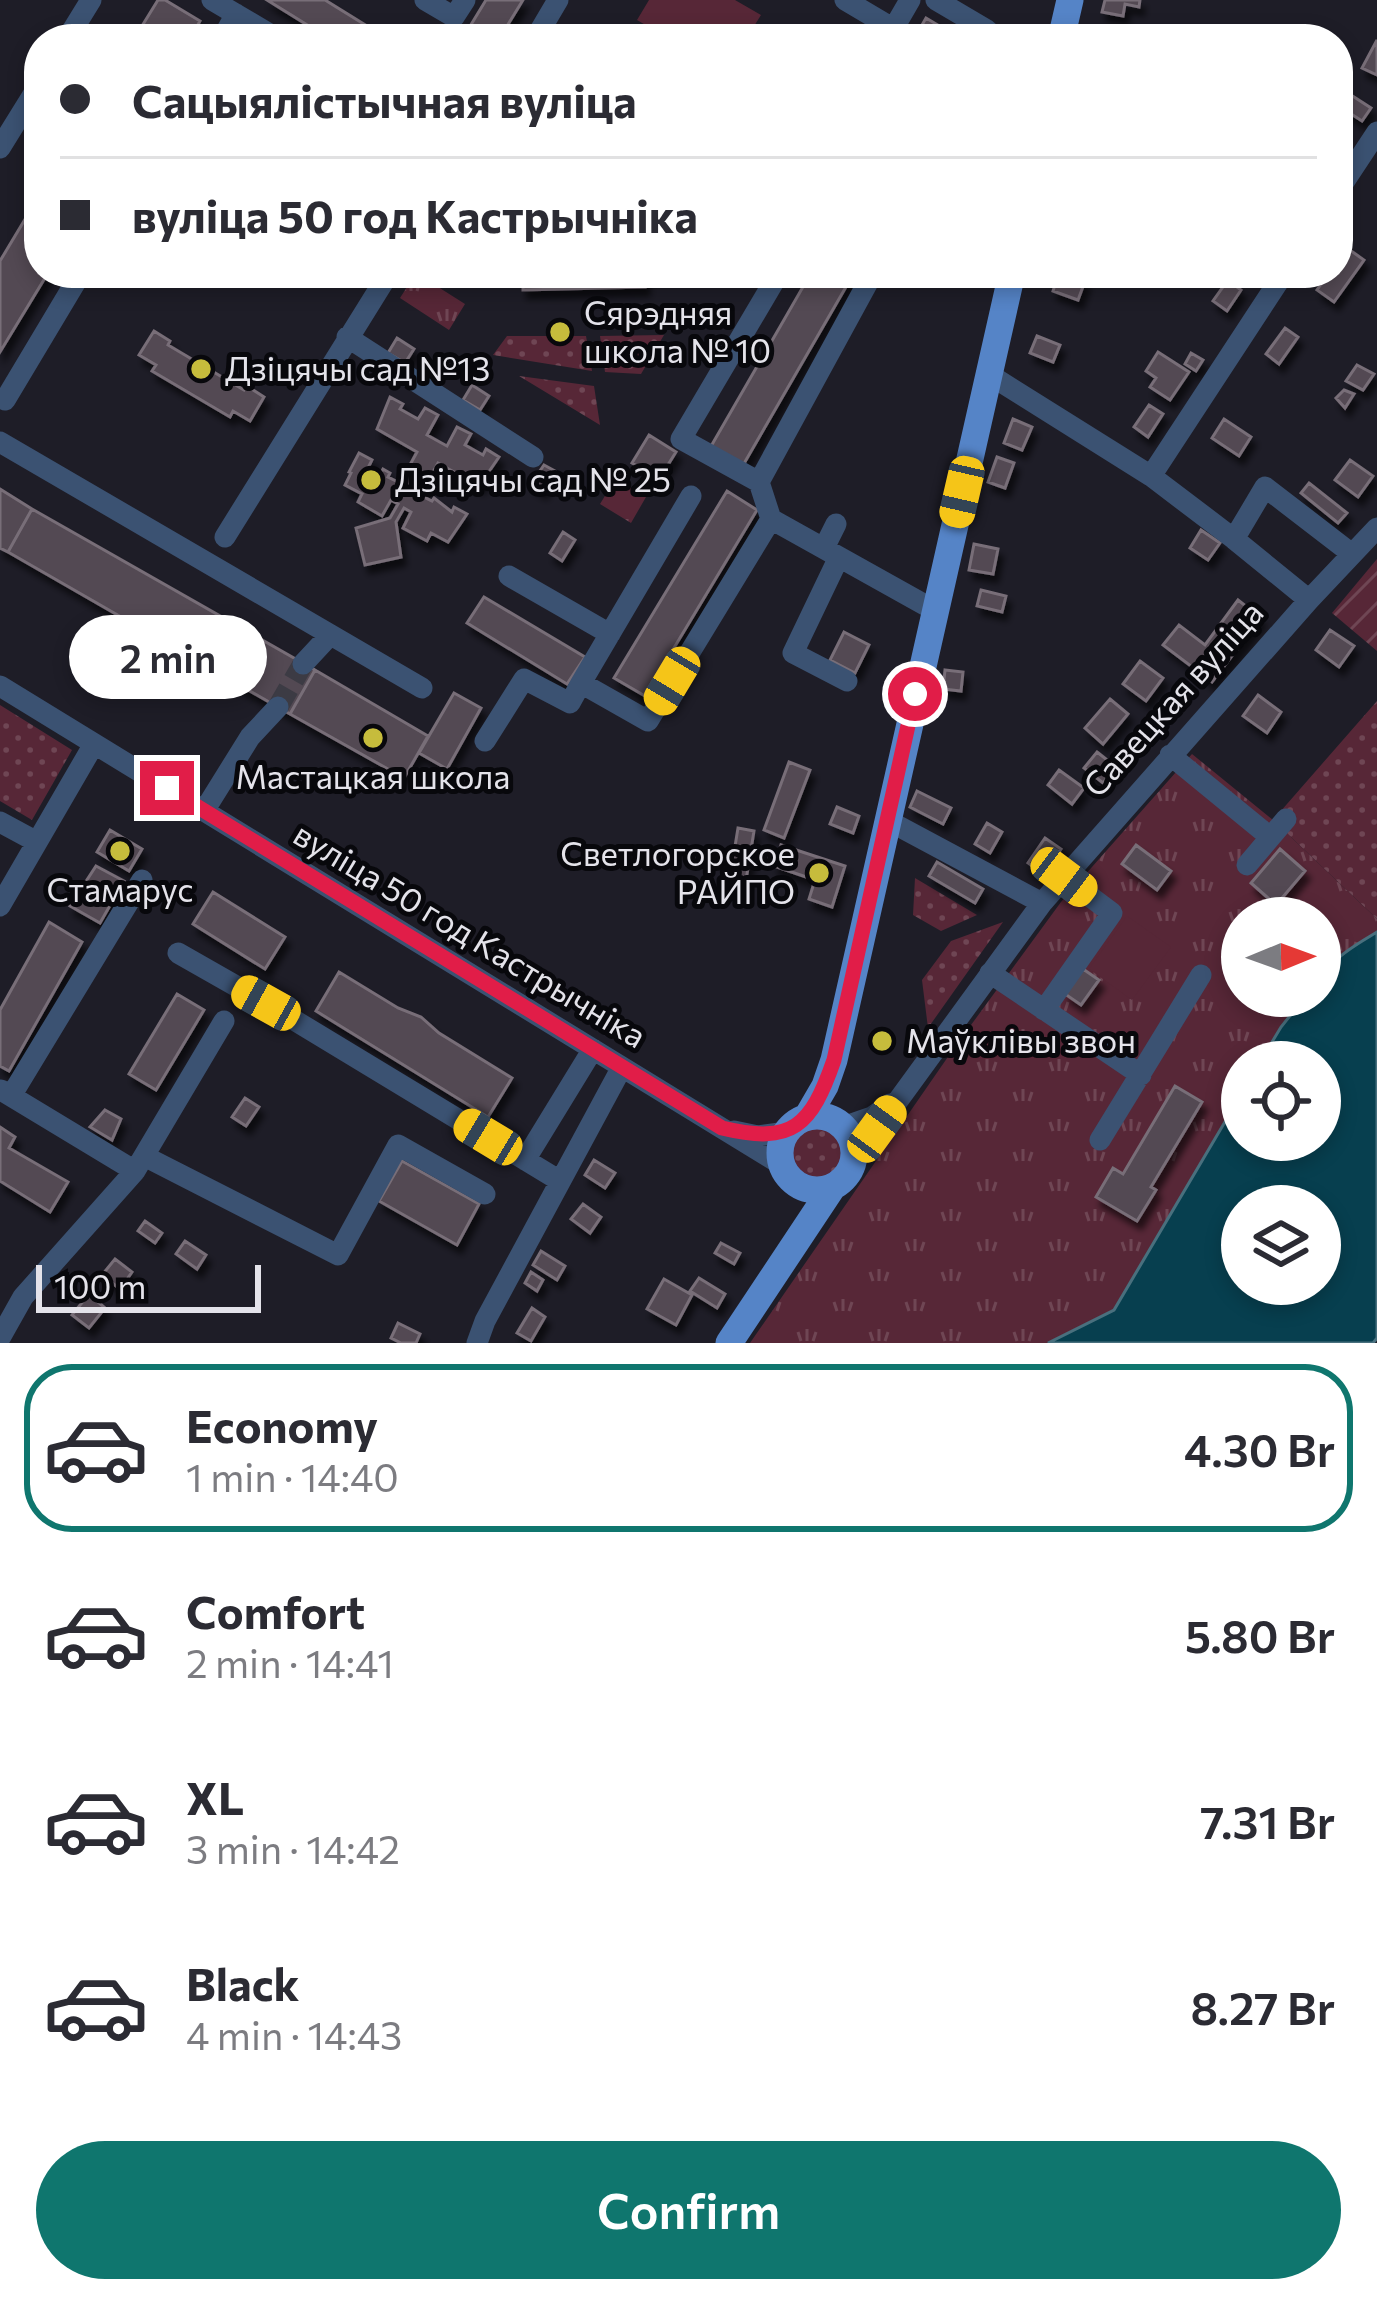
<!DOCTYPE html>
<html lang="en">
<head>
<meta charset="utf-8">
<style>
	body { margin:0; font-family:Commissioner,sans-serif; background:#f2f2f3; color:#2b2b33; height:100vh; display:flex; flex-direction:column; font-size:45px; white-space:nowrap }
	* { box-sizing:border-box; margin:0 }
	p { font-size:39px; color:#7c7c81 }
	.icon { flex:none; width:66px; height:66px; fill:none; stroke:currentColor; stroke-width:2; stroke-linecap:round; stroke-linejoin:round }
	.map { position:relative; height:1343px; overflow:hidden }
	.drawer { display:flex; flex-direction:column; background:#fff; flex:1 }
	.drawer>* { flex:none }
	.top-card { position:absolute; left:24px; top:24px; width:1329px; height:264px; border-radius:48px; box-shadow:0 6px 18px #0003; display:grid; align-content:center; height:264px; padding:0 36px; background:#fff }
	.needle { width:78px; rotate:89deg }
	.fabs { position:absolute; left:1221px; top:897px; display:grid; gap:24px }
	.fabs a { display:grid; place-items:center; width:120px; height:120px; border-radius:50%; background:#fff; box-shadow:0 6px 18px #0003; font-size:60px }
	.scale { position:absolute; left:36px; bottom:30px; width:225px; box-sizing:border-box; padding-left:12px; border:6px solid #e4e3ea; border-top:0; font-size:33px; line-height:42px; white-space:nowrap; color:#e4e3ea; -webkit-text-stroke:9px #08080c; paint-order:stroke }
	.end { position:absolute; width:54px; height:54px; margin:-27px; border:15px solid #e11d48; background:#fff; box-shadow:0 0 0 6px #fff }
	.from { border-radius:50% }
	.bubble { position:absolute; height:84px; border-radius:42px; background:#fff; box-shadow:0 6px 18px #0003; font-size:39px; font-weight:600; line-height:84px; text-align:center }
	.car { position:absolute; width:36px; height:72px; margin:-36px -18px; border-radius:15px; box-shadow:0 0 9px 3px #0007; background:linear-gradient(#f5c518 24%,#345 0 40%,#f5c518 0 76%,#345 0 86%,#f5c518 0) }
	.top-card b { display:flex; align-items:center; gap:42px; height:114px; font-size:45px }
	.top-card b+b { border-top:3px solid #e1e1e2 }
	.top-card i { width:30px; height:30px; background:#2b2b33 }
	ul { padding:21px 0 0; list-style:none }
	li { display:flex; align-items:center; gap:36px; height:168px; margin:0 24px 18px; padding:0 12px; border:6px solid transparent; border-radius:48px }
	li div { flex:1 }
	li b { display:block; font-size:45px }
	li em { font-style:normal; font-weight:600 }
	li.current { border-color:#0f766e }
	li>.icon { width:108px; height:108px; stroke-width:1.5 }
	.button { display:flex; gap:24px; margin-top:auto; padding:24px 36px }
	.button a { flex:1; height:138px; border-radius:72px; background:#0f766e; color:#fff; font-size:48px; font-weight:600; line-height:138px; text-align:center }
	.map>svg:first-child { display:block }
	.grass { fill:url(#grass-dots) }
	.park { fill:url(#park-tufts) }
	.garden { fill:url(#garden-furrows) }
	.pitch { fill:#572737 }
	.water { fill:#073f4f; stroke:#49707e; stroke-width:3; fill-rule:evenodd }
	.building { fill:#524952; stroke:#786e78; stroke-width:3; filter:url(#shadow) }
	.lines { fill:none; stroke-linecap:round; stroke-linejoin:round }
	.minor-tunnel { stroke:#3c3b44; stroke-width:21; stroke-dasharray:21 10; stroke-linecap:butt }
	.minor { stroke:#3b5272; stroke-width:21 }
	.major { stroke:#5584c7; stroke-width:27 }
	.route { stroke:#e11d48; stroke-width:15 }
	.poi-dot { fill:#c6bc3c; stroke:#08080c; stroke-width:4.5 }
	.labels { text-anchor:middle; stroke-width:10; stroke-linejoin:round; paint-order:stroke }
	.poi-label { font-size:33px; fill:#e4e3ea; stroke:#08080c; text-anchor:start }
	.street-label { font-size:33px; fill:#e4e3ea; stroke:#08080c }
</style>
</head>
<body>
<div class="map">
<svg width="1377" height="1343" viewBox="0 0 1377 1343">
	<defs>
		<pattern id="grass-dots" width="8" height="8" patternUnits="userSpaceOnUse" patternTransform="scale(3)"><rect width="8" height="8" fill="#572737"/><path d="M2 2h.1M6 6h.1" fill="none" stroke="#6f4654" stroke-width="1.8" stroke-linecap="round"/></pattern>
		<pattern id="park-tufts" width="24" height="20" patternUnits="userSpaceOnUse" patternTransform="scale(3)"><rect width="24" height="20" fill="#572737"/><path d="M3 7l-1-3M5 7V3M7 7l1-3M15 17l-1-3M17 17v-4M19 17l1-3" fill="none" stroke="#6f4654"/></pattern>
		<pattern id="garden-furrows" width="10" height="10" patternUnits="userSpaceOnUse" patternTransform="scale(3)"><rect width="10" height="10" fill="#572737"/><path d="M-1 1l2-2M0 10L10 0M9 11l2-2" fill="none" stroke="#6f4654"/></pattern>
		<filter id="shadow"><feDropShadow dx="4.5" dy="8" stdDeviation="3" flood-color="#0009"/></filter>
	</defs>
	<rect width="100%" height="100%" fill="#1e1d27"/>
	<path class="grass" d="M 664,335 L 641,374 L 605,372 L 600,336 Z
		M 507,336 L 586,336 L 592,371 L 493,355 Z
		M 519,376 L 594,386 L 600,425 Z
		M 1377,701 L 1377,919 L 1273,820 Z
		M 0,705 L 72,750 L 32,820 L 0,801 Z
		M 915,878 L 977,915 L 941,931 L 913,915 Z
		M 1003,922 L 928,1028 L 922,980 L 951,941 Z
		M788 1153a29 29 0 1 1 58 0a29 29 0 1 1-58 0Z"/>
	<path class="park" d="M 416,273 L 465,304 L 449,330 L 400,298 Z
		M 616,478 L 646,497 L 631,523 L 600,504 Z
		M 1192,754 L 1273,820 L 1377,919 L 1377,932 L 1339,956 L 1320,979 L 1320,918 L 1242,918 L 1242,996 L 1306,996 L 1281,1027 L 1260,1062 L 1242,1062 L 1242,1093 L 1114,1310 L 1048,1343 L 750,1343 L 952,1051 L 1061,902 Z"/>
	<path class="garden" d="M 1377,559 L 1377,651 L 1332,613 Z"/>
	<path class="pitch" d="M 649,0 L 735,0 L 761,15 L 746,39 L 669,39 L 637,20 Z
		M 1127,916 L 1171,947 L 1132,1000 L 1089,969 Z"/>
	<path class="water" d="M 1377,932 L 1377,1338 L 1373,1343 L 1048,1343 L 1114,1310 L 1242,1093 L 1242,1140 L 1320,1140 L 1320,1062 L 1260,1062 L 1281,1027 L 1306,996 L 1320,996 C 1320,963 1351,948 1377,932 ZM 1242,1206 L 1320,1206 L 1320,1284 L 1242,1284 Z"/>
	<path class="building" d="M 158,0 L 165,0 L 200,21 L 190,39 L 134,39 Z
		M 267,0 L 325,0 L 388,39 L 330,39 Z
		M 486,0 L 523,0 L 499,39 L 488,39 L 469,28 Z
		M 1105,0 L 1140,0 L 1139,7 L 1125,4 L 1123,16 L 1102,12 Z
		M 926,18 L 958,37 L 957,39 L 914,39 Z
		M 1377,40 L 1377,75 L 1362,68 Z
		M 1351,95 L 1371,108 L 1362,121 L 1342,108 Z
		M 39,196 L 39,273 L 48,273 L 0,352 L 0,261 Z
		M 1347,248 L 1364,260 L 1334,302 L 1317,290 L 1329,273 L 1338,273 L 1338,260 Z
		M 523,273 L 644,273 L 645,287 L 523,290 Z
		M 811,273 L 854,273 L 742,467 L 710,448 Z
		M 1059,273 L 1085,281 L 1078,300 L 1053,291 Z
		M 1228,280 L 1241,290 L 1227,311 L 1213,301 Z
		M 1285,328 L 1298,337 L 1279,364 L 1266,354 Z
		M 154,331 L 170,341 L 168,345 L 244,390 L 247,386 L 264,397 L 250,421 L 233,411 L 230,417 L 152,371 L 156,365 L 139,355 Z
		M 1037,336 L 1060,345 L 1053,362 L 1030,353 Z
		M 397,338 L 414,349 L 405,363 L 388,353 Z
		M 1158,352 L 1189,372 L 1170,400 L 1150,387 L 1156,378 L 1146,371 Z
		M 1191,353 L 1203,360 L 1196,371 L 1185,364 Z
		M 1357,365 L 1374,374 L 1363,390 L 1346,381 Z
		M 472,385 L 489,396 L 480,410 L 463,400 Z
		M 1344,390 L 1354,394 L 1345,408 L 1336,398 Z
		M 390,397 L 403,404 L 400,409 L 418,419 L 425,408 L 438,415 L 427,435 L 447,446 L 457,427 L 471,434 L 465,445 L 483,455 L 486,449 L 499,457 L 479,486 L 438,463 L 420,495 L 432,501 L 434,498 L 452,512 L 454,507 L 467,514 L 448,542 L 431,533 L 427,541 L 403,528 L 411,512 L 404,508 L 396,522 L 401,557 L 365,565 L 356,528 L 390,518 L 398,504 L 391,500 L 382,516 L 358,502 L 362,494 L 345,485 L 351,473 L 349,472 L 359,453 L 372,460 L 369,466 L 381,473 L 383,469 L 390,473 L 388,477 L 400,483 L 417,452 L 377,429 Z
		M 1149,405 L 1163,414 L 1148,437 L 1134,427 Z
		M 1013,419 L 1032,427 L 1022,450 L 1004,443 Z
		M 1224,419 L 1251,437 L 1239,456 L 1212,438 Z
		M 649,435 L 676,452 L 659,479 L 632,463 Z
		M 997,457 L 1014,463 L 1005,488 L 988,482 Z
		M 1350,460 L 1373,476 L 1358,497 L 1335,480 Z
		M 544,465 L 555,471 L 542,491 L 531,484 Z
		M 1309,483 L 1347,513 L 1338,523 L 1301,493 Z
		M 0,489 L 32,509 L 8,552 L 0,548 Z
		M 727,491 L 757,510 L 645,696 L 614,678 Z
		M 32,509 L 315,670 L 290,714 L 8,552 Z
		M 1201,530 L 1220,543 L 1208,560 L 1190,548 Z
		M 563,532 L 575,540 L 562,561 L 550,553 Z
		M 974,544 L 998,549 L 993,574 L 969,570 Z
		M 981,590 L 1006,596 L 1002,612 L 977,606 Z
		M 484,597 L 585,657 L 567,684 L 467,623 Z
		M 1238,600 L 1261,618 L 1212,682 L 1163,645 L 1179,625 L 1205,645 Z
		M 1330,630 L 1354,646 L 1339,667 L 1316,650 Z
		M 844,632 L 869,645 L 855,673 L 830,660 Z
		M 1140,661 L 1163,678 L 1146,701 L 1123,684 Z
		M 315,670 L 428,736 L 404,778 L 290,714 Z
		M 945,670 L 963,672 L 961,691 L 943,689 Z
		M 454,693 L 481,708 L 447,769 L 419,753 Z
		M 1258,695 L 1281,712 L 1267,733 L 1243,716 Z
		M 1110,699 L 1128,714 L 1103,744 L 1085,728 Z
		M 1097,752 L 1116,767 L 1103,783 L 1084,768 Z
		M 789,762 L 810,770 L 784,838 L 764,830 Z
		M 1059,770 L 1084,788 L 1072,804 L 1048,785 Z
		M 917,791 L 951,808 L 943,824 L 910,807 Z
		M 837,807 L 859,816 L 853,833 L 830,824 Z
		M 987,823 L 1002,832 L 990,853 L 975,844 Z
		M 738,828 L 754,831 L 746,880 L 730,877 Z
		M 110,830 L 142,849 L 129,871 L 97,852 Z
		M 1045,838 L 1061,849 L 1043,874 L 1028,863 Z
		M 781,845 L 845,866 L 832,907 L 809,899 L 815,880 L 774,866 Z
		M 1136,845 L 1171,871 L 1157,890 L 1122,864 Z
		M 1280,849 L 1305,871 L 1276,905 L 1251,883 Z
		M 937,862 L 983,889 L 975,903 L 929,876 Z
		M 96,866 L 124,881 L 100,923 L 70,906 Z
		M 213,892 L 285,937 L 265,969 L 193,924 Z
		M 49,922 L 82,942 L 9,1071 L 0,1066 L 0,1010 Z
		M 1083,969 L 1099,980 L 1081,1005 L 1065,994 Z
		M 339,972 L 398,1008 L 421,1017 L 439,1033 L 512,1078 L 488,1117 L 316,1011 Z
		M 177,994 L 204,1010 L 156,1090 L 129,1074 Z
		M 1175,1086 L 1202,1102 L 1151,1187 L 1156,1190 L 1137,1221 L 1096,1197 L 1113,1168 L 1123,1174 Z
		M 245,1098 L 259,1107 L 246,1126 L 232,1117 Z
		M 105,1110 L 121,1119 L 112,1140 L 90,1127 Z
		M 0,1127 L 15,1137 L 9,1148 L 68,1182 L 50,1212 L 0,1181 Z
		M 594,1160 L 615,1173 L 605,1188 L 585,1175 Z
		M 402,1161 L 479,1204 L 457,1245 L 379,1201 Z
		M 583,1204 L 601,1217 L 590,1233 L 571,1219 Z
		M 145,1221 L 162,1233 L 155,1243 L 138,1231 Z
		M 185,1241 L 206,1255 L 197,1269 L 176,1254 Z
		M 721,1243 L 740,1253 L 734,1264 L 715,1253 Z
		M 541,1251 L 565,1266 L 557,1280 L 533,1265 Z
		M 115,1259 L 132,1272 L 120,1289 L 102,1275 Z
		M 531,1272 L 543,1280 L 537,1291 L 525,1283 Z
		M 699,1278 L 725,1294 L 717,1308 L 690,1291 Z
		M 664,1279 L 692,1295 L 676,1325 L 647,1309 Z
		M 89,1294 L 105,1308 L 89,1328 L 72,1315 Z
		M 532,1308 L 545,1317 L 531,1341 L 517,1333 Z
		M 398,1323 L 420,1334 L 416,1343 L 401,1343 L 391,1338 Z"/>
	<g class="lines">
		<path class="minor-tunnel" d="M 278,707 L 303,664"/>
		<path class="minor" d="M 212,0 L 278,39
			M 425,0 L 454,17 L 465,0
			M 845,0 L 894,29
			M 936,0 L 987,30 L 982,39
			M 888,38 L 910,0
			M 67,39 L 91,0
			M 222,39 L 236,14
			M 535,39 L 558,0
			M 0,148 L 39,85
			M 1338,191 L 1377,132
			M 873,273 L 759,482 L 771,519 L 934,610
			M 347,337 L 533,457
			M 990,375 L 1151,476 L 1234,539 L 1309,600
			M 5,400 L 81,273
			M 0,442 L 422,688
			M 1151,476 L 1284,273
			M 759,482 L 681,439 L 779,273
			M 691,496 L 581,683 L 648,721 L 771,519
			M 225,537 L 389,273
			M 1234,539 L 1265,487 L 1352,554
			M 824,548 L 836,524
			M 839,557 L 793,653 L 847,681
			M 509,576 L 610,634
			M 303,664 L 330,635
			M 0,686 L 782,1165
			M 485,741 L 524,679 L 570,703 L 581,683
			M 1170,755 L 1270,837
			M 204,811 L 250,737 L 278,707
			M 887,820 L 1042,903
			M 0,822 L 37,842
			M 1247,865 L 1286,819
			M 0,906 L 94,744
			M 178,953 L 266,1003 L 560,1181
			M 990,973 L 1141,1075
			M 1044,1010 L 1112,913 L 1064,877
			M 1,1090 L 135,1171
			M 11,1096 L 142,880
			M 843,1127 L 872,1117 L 890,1104
			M 734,1131 L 758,1136 L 787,1132
			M 1100,1140 L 1201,975
			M 144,1156 L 338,1255 L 398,1145 L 485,1194
			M 525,1160 L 593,1049
			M 854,1161 L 1042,903 L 1309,600 L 1377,528
			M 0,1338 L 23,1297 L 135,1171 L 224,1021
			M 477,1343 L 485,1321 L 622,1067"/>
		<path class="major" d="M 1061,39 L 1070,0
			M780 1153a37 37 0 1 1 74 0a37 37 0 1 1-74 0Z
			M 807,1117 L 825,1086 L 834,1060 L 1012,273
			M 729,1343 L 832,1188"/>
	</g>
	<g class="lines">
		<path class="route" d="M 167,788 L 722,1128 C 793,1145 811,1126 834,1060 L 915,694"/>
	</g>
	<g class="poi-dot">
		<circle cx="560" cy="332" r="12"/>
		<circle cx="201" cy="369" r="12"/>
		<circle cx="371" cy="480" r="12"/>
		<circle cx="373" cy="738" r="12"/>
		<circle cx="120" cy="851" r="12"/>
		<circle cx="819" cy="873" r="12"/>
		<circle cx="882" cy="1041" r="12"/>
	</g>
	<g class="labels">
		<g class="poi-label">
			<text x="584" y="325">Сярэдняя<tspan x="584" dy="38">школа № 10</tspan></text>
			<text x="225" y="381">Дзіцячы сад №13</text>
			<text x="395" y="492">Дзіцячы сад № 25</text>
			<text x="373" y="789" text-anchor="middle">Мастацкая школа</text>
			<text x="795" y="866" text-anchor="end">Светлогорское<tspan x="795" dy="38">РАЙПО</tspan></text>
			<text x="120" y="902" text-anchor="middle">Стамарус</text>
			<text x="906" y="1053">Маўклівы звон</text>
		</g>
		<g class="street-label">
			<text transform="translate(1173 699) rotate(-48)" y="12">Савецкая вуліца</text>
			<text transform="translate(470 935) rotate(31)" y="12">вуліца 50 год Кастрычніка</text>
		</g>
	</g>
</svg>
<div class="fabs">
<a><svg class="needle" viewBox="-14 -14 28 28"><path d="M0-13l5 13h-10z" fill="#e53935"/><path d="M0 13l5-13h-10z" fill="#7c7c81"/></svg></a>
<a><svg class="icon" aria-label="locate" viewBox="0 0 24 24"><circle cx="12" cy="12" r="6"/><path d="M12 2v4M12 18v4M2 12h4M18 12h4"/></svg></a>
<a><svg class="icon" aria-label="layers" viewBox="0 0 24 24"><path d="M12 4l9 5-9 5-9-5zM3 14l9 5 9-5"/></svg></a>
</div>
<div class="scale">100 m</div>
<i class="end from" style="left:915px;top:694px"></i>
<i class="end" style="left:167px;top:788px"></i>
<div class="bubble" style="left:69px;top:615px;width:198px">2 min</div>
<i class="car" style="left:962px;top:492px;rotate:193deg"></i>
<i class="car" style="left:672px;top:681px;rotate:211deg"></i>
<i class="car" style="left:1064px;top:877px;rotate:127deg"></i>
<i class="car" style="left:266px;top:1003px;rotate:299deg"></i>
<i class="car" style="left:877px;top:1129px;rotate:36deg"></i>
<i class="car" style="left:488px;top:1137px;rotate:301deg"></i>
<div class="top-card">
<b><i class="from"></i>Сацыялістычная вуліца</b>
<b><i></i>вуліца 50 год Кастрычніка</b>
</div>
</div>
<section class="drawer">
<ul>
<li class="current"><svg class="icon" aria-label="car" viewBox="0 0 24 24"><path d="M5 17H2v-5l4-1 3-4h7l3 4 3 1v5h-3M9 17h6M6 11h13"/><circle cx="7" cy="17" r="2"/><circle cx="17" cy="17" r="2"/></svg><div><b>Economy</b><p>1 min · 14:40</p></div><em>4.30 Br</em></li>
<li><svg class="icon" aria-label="car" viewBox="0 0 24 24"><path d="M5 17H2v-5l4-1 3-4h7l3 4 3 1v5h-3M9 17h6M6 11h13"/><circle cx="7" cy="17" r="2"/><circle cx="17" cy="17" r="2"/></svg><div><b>Comfort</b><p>2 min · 14:41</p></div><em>5.80 Br</em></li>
<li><svg class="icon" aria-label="car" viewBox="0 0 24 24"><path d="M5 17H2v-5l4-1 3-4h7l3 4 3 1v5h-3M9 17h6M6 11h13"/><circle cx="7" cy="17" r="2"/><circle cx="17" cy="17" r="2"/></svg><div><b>XL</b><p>3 min · 14:42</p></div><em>7.31 Br</em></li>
<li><svg class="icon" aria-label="car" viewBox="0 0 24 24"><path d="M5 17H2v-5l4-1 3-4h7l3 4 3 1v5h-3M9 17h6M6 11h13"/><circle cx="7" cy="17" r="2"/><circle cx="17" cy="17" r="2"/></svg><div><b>Black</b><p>4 min · 14:43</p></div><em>8.27 Br</em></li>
</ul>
<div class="button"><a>Confirm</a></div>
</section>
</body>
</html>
